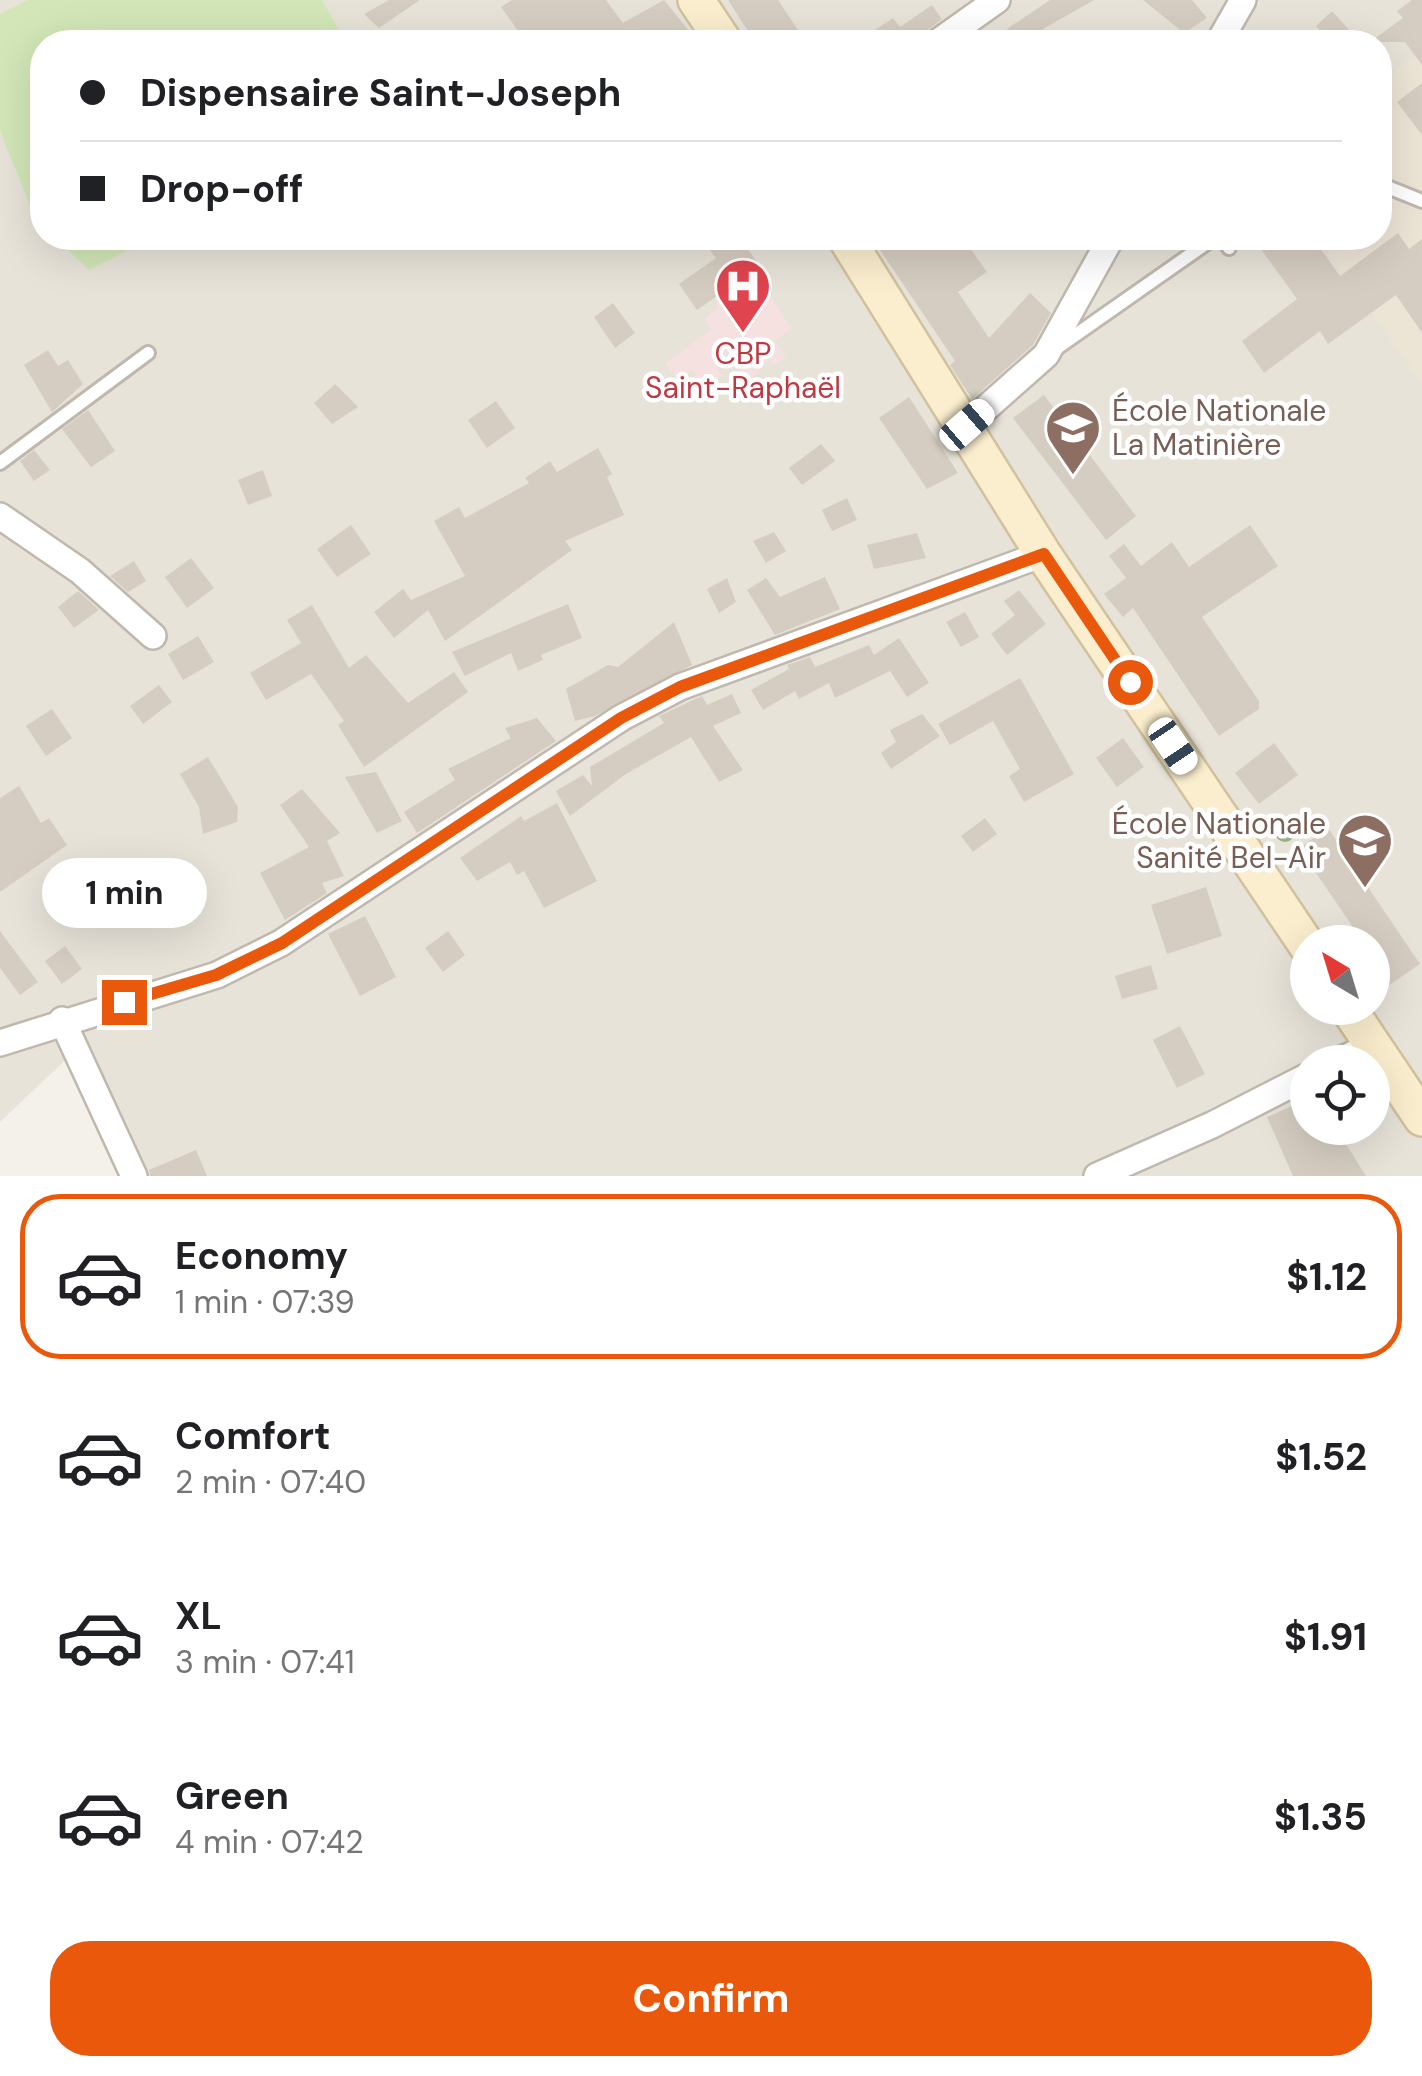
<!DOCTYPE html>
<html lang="en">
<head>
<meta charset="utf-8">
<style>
	body { margin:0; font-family:"DM Sans",sans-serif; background:#f6f6f6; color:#202124; height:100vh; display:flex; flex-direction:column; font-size:38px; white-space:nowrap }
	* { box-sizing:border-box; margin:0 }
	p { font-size:32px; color:#757577 }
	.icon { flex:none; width:55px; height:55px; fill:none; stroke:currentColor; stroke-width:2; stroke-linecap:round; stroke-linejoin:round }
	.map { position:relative; height:1176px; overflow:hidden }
	.side { display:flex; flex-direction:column; background:#fff; flex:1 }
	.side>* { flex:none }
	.guide { position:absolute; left:30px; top:30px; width:1362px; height:220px; border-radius:40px; box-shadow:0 10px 40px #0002; display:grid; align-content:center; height:220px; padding:0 50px; background:#fff }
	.needle { width:65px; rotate:322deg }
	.fabs { position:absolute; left:1290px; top:925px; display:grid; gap:20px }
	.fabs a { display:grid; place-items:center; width:100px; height:100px; border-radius:50%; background:#fff; box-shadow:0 10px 40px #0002; font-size:50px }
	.end { position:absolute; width:45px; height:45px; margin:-22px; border:12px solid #ea580c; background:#fff; box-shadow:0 0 0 5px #fff }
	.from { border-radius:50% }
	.bubble { position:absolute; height:70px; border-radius:35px; background:#fff; box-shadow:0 10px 40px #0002; font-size:32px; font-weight:700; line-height:70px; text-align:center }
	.car { position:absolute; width:30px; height:60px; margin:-30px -15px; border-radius:12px; box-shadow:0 0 8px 2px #0007; background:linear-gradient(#fff 24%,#345 0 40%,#fff 0 76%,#345 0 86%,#fff 0) }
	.guide b { display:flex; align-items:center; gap:35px; height:95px; font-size:38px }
	.guide b+b { border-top:2px solid #e0e0e0 }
	.guide i { width:25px; height:25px; background:#202124 }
	ul { padding:18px 0 0; list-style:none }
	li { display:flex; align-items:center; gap:30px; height:165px; margin:0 20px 15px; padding:0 30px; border:5px solid transparent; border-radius:40px }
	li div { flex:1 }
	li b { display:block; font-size:38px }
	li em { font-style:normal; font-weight:700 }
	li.current { border-color:#ea580c }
	li>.icon { width:90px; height:90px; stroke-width:1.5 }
	.button { display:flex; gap:20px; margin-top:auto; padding:20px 50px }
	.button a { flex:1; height:115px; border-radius:40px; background:#ea580c; color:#fff; font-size:40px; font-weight:700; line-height:115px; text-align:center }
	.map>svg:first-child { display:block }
	.residential { fill:#e8e3d9; fill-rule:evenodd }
	.education { fill:#ece5d6 }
	.medical { fill:#f4e1e0 }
	.green { fill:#d2e6b7 }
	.building { fill:#d5cdc1 }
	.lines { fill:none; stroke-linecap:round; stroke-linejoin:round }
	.service-casing { stroke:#c0b8ae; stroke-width:18 }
	.minor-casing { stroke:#c0b8ae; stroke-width:30 }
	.secondary-casing { stroke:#d1c29d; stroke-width:40 }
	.service { stroke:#fff; stroke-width:12 }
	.minor { stroke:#fff; stroke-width:25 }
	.secondary { stroke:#fbeece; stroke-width:35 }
	.tree { fill:#98ae84 }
	.route { stroke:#ea580c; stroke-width:12 }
	.labels { text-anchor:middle; stroke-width:9; stroke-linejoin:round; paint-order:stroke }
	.health-label { font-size:30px; fill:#be3a42; stroke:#fff }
	.education-label { font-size:30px; fill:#785e54; stroke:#fff; text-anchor:start }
</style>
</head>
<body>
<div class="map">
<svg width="1422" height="1176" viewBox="0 0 1422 1176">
	<rect width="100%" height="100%" fill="#f4f1eb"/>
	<path class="residential" d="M 0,0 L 1239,0 L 1260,5 L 1257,0 L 1422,0 L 1422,1176 L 141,1176 L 78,1048 L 0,1122 ZM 42,42 L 1380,42 L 1380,238 L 42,238 ZM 1308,942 L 1372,942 L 1372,1008 L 1308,1008 ZM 1308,1062 L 1372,1062 L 1372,1128 L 1308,1128 Z"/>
	<path class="education" d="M 1422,50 L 1422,383 L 1317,238 L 1380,238 L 1380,84 Z"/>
	<path class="medical" d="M 758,279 L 792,328 L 775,341 L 786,357 L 774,365 L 769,360 L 749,381 L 726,350 L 712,360 L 722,376 L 705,388 L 692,370 L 678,380 L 665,363 L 711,330 L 704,319 L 719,307 L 717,303 Z"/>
	<path class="green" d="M 28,0 L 322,0 L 346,42 L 42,42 L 42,226 L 35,218 L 0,131 L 0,14 Z
		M 55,238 L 153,238 L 89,270 Z"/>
	<path class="building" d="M 389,0 L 420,0 L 379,28 L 364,14 Z
		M 512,0 L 606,0 L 623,23 L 664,0 L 698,42 L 526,42 L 501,7 Z
		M 728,0 L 778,0 L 806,42 L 755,42 Z
		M 1050,0 L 1094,0 L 1043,29 L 1046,34 L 1033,42 L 1016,42 L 1007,29 Z
		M 1143,0 L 1192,0 L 1207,18 L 1184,33 Z
		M 1412,0 L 1422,0 L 1422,65 L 1405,42 L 1370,42 L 1403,18 L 1397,11 Z
		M 932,5 L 942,19 L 912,42 L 857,42 L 893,18 L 900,27 Z
		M 1332,11 L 1360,42 L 1330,42 L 1316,26 Z
		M 1422,83 L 1422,135 L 1397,102 Z
		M 1398,233 L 1409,249 L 1422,239 L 1422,333 L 1396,295 L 1328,344 L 1320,331 L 1264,373 L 1242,341 L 1297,299 L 1253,238 L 1313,238 L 1340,276 Z
		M 700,238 L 740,238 L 760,266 L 697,310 L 679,284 L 716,258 Z
		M 872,238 L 963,238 L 987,272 L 958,292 L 989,338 L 1030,293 L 1051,313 L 1033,345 L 972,399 L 950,365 L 955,361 Z
		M 613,303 L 635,333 L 615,348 L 594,317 Z
		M 48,350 L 58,366 L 68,360 L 83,384 L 52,412 L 24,365 Z
		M 335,384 L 358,407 L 332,424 L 314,403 Z
		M 1044,395 L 1136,516 L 1106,540 L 1013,418 Z
		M 909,397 L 958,473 L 927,489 L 879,418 Z
		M 496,401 L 515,428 L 487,448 L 468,420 Z
		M 88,410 L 115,451 L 91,467 L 62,429 Z
		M 821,444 L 835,461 L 802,485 L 789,468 Z
		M 598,448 L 612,474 L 607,477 L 624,515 L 565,541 L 572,550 L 445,641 L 428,610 L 394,638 L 374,612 L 403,589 L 411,600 L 465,576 L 434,521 L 459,507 L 465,518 L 529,483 L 525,478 L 550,461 L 557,472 Z
		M 34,450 L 50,470 L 34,481 L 20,461 Z
		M 263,470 L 272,496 L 248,505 L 238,480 Z
		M 847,498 L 857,520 L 832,531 L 822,510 Z
		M 351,525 L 371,554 L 337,577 L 317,549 Z
		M 1250,525 L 1278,566 L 1202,617 L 1259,701 L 1259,709 L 1219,736 L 1133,608 L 1123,617 L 1104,594 L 1126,578 L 1109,556 L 1124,544 L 1141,566 L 1172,542 L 1189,567 Z
		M 774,532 L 786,551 L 766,563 L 753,541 Z
		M 917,533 L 926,558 L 874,569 L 867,545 Z
		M 191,558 L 214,588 L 187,608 L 165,577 Z
		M 134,561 L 146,581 L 128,592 L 110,576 Z
		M 825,577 L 840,609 L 775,635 L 747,590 L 766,578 L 780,597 Z
		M 727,578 L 736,602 L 719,613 L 707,589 Z
		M 1019,590 L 1046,624 L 1007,655 L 991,634 L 1015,615 L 1004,601 Z
		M 78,591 L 99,610 L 74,628 L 58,607 Z
		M 568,604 L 582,638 L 541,655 L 543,660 L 518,671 L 511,653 L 465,676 L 452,652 Z
		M 312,605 L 349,668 L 366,655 L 408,703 L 454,672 L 468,692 L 364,767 L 338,725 L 344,721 L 311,674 L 266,700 L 250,673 L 301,643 L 287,620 Z
		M 965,612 L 979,637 L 961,647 L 946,622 Z
		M 674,622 L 692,665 L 595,716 L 575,721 L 566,689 L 608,665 L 618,667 Z
		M 198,636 L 214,662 L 183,680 L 168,654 Z
		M 899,638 L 929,683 L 907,697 L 890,671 L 835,698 L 829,683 L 799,699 L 795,691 L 763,710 L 751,690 L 789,669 L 787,665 L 810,657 L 815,667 L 869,645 L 874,655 Z
		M 1020,678 L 1074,774 L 1024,802 L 1009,776 L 1020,769 L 993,721 L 950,745 L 938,724 Z
		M 159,685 L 172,702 L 143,724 L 130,706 Z
		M 732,694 L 741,713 L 713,726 L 743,770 L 719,782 L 691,737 L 626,774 L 570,816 L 556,791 L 583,775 L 592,786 L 590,767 L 664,723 L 659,716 L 702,696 L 707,705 Z
		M 52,709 L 72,738 L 46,756 L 26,726 Z
		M 922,714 L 940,736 L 891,769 L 881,753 L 896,742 L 890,730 Z
		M 537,718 L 556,741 L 417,833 L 404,812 L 455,780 L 448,769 L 511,738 L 505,728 Z
		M 1123,738 L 1144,767 L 1117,787 L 1096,758 Z
		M 1274,743 L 1298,775 L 1259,804 L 1235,773 Z
		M 208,757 L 238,807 L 237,822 L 203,834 L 199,807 L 180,774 Z
		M 376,772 L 402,821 L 377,833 L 345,777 Z
		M 19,786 L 41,823 L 49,818 L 67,845 L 0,892 L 0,798 Z
		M 302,789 L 340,833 L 327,841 L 344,876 L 322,883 L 327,893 L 285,920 L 260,873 L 309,847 L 280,805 Z
		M 557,803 L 597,881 L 544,908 L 524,871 L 517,875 L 510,862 L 477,881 L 460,858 L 521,816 L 524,821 Z
		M 985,818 L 997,834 L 973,852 L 961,836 Z
		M 1328,828 L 1420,964 L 1372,997 L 1372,942 L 1363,942 L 1299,848 Z
		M 1206,887 L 1222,936 L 1167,954 L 1151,905 Z
		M 365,916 L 396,977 L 360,996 L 328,934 Z
		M 0,931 L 38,982 L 20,995 L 0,968 Z
		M 448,931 L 465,955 L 443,972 L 425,948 Z
		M 65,946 L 82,969 L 62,984 L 45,961 Z
		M 1151,965 L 1158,989 L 1122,999 L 1115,976 Z
		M 1180,1026 L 1205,1074 L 1177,1088 L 1153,1040 Z
		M 1308,1099 L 1308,1128 L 1336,1128 L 1366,1176 L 1293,1176 L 1267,1117 Z
		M 196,1150 L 207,1176 L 150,1176 L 149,1170 Z"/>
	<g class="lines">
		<g class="service-casing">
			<path id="service" d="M 1380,184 L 1422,201
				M 1223,238 L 1229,248
				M 1057,348 L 1214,238
				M 0,463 L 148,353"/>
		</g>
		<g class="minor-casing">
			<path id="minor" d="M 938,42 L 997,0
				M 1219,42 L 1243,0
				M 967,425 L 1046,355 L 1111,238
				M 0,516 L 80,571 L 153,636
				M 62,1020 L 134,1176
				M 0,1043 L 217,975 L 281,943 L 621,718 L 680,687 L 1043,554
				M 1336,1062 L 1373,1045
				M 1097,1176 L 1212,1125 L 1308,1076"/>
		</g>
		<g class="secondary-casing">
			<path id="secondary" d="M 696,0 L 724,42
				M 846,238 L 1043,554 L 1308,947
				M 1348,1008 L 1422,1118"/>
		</g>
		<use href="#service" class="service"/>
		<use href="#minor" class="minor"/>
		<use href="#secondary" class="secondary"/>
	</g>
	<g class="tree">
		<circle cx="1285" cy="832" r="10"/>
		<circle cx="1358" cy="836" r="10"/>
	</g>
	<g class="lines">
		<path class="route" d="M 124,1002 L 216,975 L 282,943 L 621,718 L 680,687 L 1044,554 L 1130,682"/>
	</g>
	<defs>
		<g id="hospital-pin" transform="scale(2.875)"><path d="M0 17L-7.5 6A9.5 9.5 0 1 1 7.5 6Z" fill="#e0444e" stroke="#fff"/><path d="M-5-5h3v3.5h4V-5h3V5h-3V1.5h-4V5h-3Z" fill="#fff"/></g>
		<g id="school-pin" transform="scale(2.875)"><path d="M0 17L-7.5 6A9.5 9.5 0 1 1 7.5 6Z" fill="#8d6e63" stroke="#fff"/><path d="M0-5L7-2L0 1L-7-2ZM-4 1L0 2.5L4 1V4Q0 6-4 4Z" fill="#fff"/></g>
	</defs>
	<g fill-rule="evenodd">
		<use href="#hospital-pin" x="743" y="286"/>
		<use href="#school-pin" x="1073" y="428"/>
		<use href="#school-pin" x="1365" y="841"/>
	</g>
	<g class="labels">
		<g class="health-label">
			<text x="743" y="364">CBP<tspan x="743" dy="34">Saint-Raphaël</tspan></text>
		</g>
		<g class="education-label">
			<text x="1112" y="421">École Nationale<tspan x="1112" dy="34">La Matinière</tspan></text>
			<text x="1326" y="834" text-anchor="end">École Nationale<tspan x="1326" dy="34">Sanité Bel-Air</tspan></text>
		</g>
	</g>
</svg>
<div class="fabs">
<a><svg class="needle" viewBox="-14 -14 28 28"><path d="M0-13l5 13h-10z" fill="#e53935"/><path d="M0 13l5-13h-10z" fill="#757577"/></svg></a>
<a><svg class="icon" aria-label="locate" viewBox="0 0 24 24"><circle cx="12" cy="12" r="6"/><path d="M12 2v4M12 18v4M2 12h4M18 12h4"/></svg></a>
</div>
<i class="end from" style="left:1130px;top:682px"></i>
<i class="end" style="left:124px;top:1002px"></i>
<div class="bubble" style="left:42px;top:858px;width:165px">1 min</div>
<i class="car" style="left:967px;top:425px;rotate:49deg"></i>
<i class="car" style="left:1173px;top:746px;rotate:146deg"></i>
<div class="guide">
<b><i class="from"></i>Dispensaire Saint-Joseph</b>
<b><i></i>Drop-off</b>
</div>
</div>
<section class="side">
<ul>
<li class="current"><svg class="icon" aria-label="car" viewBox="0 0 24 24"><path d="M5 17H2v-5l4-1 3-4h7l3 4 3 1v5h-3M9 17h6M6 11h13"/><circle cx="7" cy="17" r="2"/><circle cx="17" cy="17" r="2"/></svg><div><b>Economy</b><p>1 min · 07:39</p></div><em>$1.12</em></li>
<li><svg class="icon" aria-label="car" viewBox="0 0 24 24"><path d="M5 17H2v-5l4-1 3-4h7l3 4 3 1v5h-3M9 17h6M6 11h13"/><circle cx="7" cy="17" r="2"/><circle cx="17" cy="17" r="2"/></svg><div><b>Comfort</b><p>2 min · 07:40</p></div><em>$1.52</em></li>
<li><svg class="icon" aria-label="car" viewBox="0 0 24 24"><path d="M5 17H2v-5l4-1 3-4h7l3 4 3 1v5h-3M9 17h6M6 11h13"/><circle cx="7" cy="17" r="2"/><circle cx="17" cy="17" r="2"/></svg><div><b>XL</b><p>3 min · 07:41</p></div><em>$1.91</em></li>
<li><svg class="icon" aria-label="car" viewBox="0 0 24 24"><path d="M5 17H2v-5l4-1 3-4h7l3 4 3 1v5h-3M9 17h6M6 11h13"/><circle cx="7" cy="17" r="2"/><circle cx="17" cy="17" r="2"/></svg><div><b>Green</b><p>4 min · 07:42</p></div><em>$1.35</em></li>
</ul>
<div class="button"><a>Confirm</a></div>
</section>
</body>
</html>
